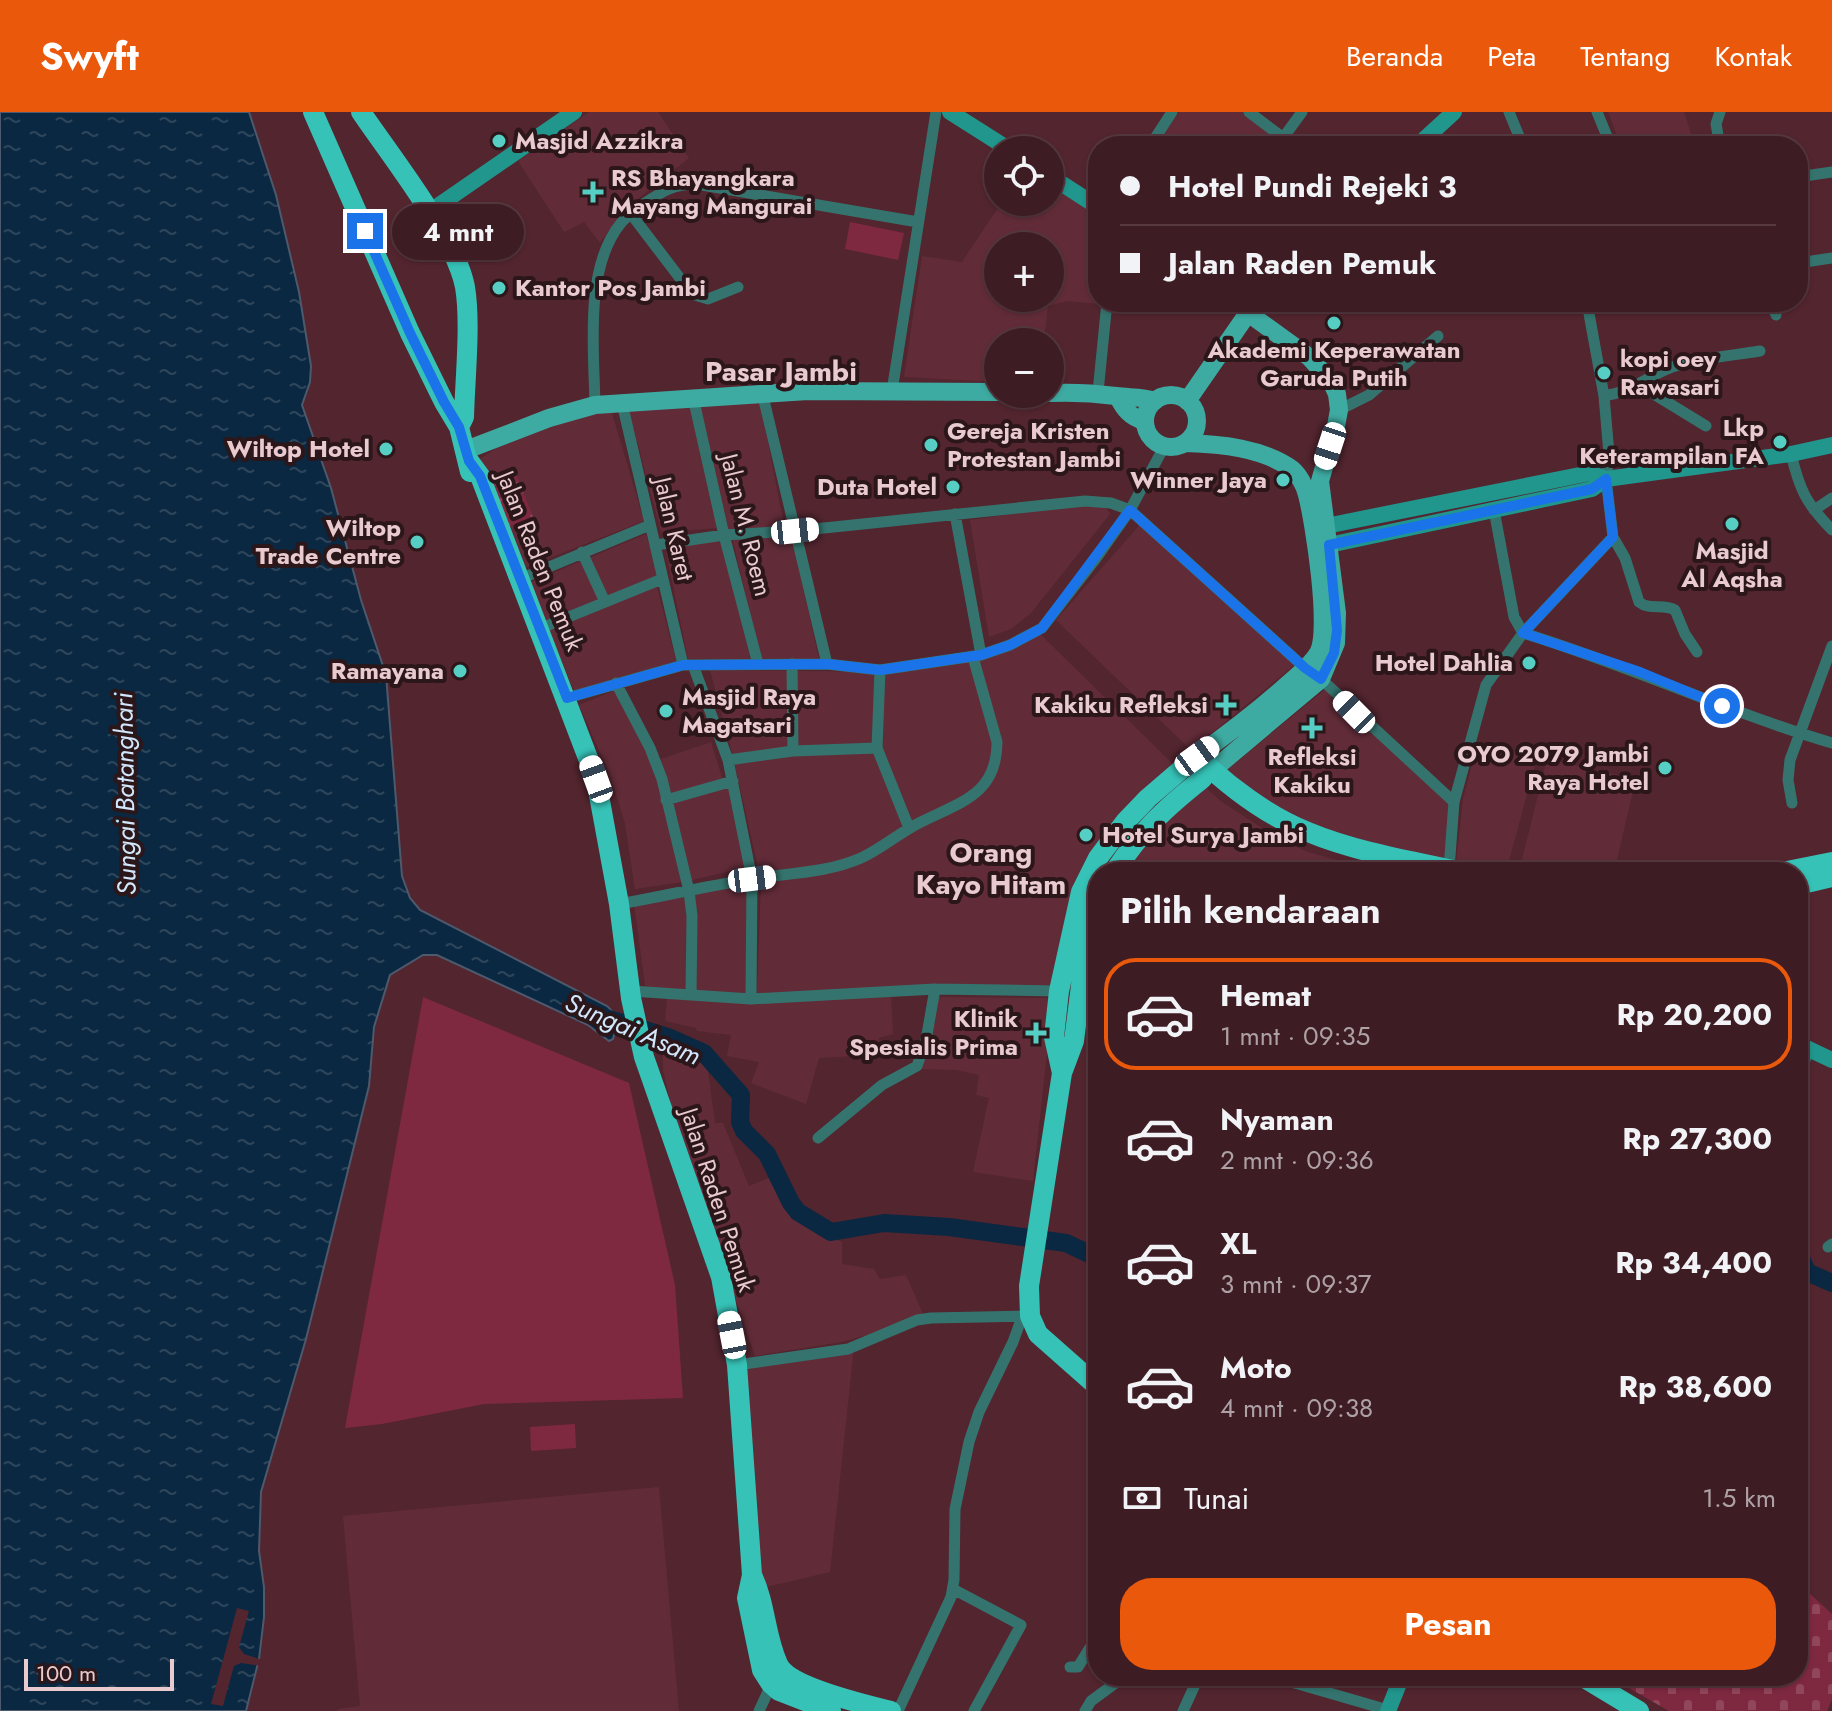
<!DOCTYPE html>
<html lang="id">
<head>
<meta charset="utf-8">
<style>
	body { margin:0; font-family:Jost,sans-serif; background:#492930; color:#f1f3f6; height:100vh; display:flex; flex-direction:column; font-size:30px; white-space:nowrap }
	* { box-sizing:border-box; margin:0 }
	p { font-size:26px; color:#ada1a6 }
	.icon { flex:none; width:44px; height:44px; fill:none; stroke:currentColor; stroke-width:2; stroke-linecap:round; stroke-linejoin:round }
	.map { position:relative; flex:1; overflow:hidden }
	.sheet { position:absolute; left:1088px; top:750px; width:720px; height:824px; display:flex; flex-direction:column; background:#3e1c23; border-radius:32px; box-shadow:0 2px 6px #0004,0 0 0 2px #573a41 }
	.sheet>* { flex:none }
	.banner { position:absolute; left:1088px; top:24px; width:720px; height:176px; border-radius:32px; box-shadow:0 2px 6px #0004,0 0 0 2px #573a41; display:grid; align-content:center; height:176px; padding:0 32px; background:#3e1c23 }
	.fabs { position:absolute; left:984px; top:24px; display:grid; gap:16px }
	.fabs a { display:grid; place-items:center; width:80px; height:80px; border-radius:50%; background:#3e1c23; box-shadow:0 2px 6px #0004,0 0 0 2px #573a41; font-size:40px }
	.scale { position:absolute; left:24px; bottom:20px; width:150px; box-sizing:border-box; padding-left:8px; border:4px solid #e9cbcf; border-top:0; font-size:22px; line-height:28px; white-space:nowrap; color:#e9cbcf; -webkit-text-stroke:6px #2b161a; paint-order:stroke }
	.end { position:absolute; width:36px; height:36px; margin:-18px; border:10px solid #1a73e8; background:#fff; box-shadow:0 0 0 4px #fff }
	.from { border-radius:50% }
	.bubble { position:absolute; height:56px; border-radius:28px; background:#3e1c23; box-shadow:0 2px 6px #0004,0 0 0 2px #573a41; font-size:26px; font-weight:700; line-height:56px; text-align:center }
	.car { position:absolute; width:24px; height:48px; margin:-24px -12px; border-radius:10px; box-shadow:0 0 6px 2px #0007; background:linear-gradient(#fff 24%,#345 0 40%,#fff 0 76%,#345 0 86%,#fff 0) }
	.banner b { display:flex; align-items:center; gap:28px; height:76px; font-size:30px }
	.banner b+b { border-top:2px solid #573a41 }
	.banner i { width:20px; height:20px; background:#f1f3f6 }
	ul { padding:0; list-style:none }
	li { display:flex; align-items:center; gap:24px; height:112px; margin:0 16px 12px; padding:0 16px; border:4px solid transparent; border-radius:32px }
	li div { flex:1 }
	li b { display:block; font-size:30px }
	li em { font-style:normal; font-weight:700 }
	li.current { border-color:#ea580c }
	li>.icon { width:72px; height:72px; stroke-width:1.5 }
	h2 { padding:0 32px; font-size:36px; line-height:96px }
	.pay { display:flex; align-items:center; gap:20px; height:88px; padding:0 32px; font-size:30px }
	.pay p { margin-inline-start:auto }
	.cta { display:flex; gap:16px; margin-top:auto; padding:16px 32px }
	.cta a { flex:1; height:92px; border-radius:32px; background:#ea580c; color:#fff; font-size:32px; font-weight:700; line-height:92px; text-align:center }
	header { display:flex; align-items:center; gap:48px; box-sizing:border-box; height:112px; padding:0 40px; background:#ea580c; color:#fff }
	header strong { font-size:38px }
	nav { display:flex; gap:44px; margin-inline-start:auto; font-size:28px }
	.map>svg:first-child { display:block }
	.built { fill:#612c38; fill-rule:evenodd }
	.grass { fill:url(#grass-dots) }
	.cemetery { fill:url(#cemetery-stones) }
	.green { fill:#7f2941 }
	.water { fill:url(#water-ripples); stroke:#4d596c; stroke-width:2 }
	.pier { fill:#53252f }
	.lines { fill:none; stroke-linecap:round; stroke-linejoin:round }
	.river { stroke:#0a2841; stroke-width:18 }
	.street { stroke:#35746e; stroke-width:11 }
	.secondary { stroke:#20968d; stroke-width:16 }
	.primary { stroke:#3eaba2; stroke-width:18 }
	.highway { stroke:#36c2b7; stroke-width:20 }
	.route { stroke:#1a73e8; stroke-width:10 }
	.poi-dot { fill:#56cec3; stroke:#2b161a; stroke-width:3 }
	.labels { text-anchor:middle; stroke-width:8; stroke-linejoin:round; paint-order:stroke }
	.poi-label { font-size:24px; font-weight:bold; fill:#e9cbcf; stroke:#2b161a; text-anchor:end }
	.street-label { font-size:24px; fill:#e9cbcf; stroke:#2b161a }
	.water-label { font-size:26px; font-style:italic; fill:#d2e7fb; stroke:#2b161a }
	.quarter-label { font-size:28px; font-weight:bold; fill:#e9cbcf; stroke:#2b161a }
</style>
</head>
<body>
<header>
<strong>Swyft</strong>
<nav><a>Beranda</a><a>Peta</a><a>Tentang</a><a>Kontak</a></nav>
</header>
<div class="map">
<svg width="1832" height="1599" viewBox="0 0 1832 1599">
	<defs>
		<pattern id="grass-dots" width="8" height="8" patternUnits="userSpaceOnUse" patternTransform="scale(2)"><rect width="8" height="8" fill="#7f2941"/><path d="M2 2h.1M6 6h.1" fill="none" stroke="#91475b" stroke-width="1.8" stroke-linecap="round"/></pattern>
		<pattern id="cemetery-stones" width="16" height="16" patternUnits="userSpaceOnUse" patternTransform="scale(2)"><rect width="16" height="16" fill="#7f2941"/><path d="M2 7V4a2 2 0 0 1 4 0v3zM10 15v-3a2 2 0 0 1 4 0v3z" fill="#91475b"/></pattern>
		<pattern id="water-ripples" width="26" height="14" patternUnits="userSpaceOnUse" patternTransform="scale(2)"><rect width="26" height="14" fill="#0a2841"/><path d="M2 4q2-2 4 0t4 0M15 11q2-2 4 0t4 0" fill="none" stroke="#2e465b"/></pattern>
	</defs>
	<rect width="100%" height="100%" fill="#53252f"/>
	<path class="built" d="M 589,0 L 658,0 L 689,46 L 623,99 L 600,131 L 584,110 L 564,120 L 518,49 Z
		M 1179,0 L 1244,0 L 1287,34 L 1157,34 Z
		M 1608,0 L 1684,0 L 1695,34 L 1621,34 Z
		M 1050,72 L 1084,94 L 1098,116 L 1099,192 L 1068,189 L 1048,194 L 1044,230 L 998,230 L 998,270 L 904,265 L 922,144 L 962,150 L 1002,90 L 1050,90 ZM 998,134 L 1050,134 L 1050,186 L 998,186 Z
		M 759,284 L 784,413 L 730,424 L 699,290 Z
		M 691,287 L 719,416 L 661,420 L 628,295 Z
		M 595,300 L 612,301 L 644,409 L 524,456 L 480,347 L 495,337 L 553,310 Z
		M 1102,389 L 1110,402 L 1031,501 L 1011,517 L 989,525 L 970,408 Z
		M 1144,408 L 1296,552 L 1191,638 L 1056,508 Z
		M 791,421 L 819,547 L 761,547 L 732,425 Z
		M 646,422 L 659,465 L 545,510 L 531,470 Z
		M 720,426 L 751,547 L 688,547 L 664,431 Z
		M 656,471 L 676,549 L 575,581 L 547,515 Z
		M 1034,516 L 1177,656 L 1100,744 L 1064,873 L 935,874 L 757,883 L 761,769 L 734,649 L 710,558 L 885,560 L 984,539 Z
		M 1329,574 L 1451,687 L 1445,748 L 1360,731 L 1283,703 L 1227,658 Z
		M 618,577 L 650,637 L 683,770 L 635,777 L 625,711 L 609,661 L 579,593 Z
		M 711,630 L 723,668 L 670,683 L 658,648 Z
		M 1478,630 L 1537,645 L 1506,760 L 1456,751 L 1463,687 Z
		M 1547,647 L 1636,667 L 1614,760 L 1519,760 Z
		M 1194,665 L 1222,690 L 1276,725 L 1308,740 L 1351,752 L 1350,760 L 1117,760 Z
		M 729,671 L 748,755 L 692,768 L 670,687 Z
		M 750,768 L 749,883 L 696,881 L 693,780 Z
		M 687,781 L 689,880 L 646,879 L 634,793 Z
		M 891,883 L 893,922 L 879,926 L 879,939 L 855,944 L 819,946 L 806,992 L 751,971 L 759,950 L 727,944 L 731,923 L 697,919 L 696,916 L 665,909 L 667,886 Z
		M 937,885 L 1053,886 L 1033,1069 L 973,1060 L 989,986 L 976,983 L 979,963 L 957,958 L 921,957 Z
		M 705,937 L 715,1011 L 723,1011 L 749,1074 L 781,1061 L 795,1096 L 830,1125 L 842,1130 L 842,1152 L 874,1157 L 880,1167 L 906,1163 L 923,1202 L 872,1222 L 841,1230 L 755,1244 L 677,1019 L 663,958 L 663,938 Z
		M 854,1235 L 830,1460 L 766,1475 L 757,1458 L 743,1253 Z
		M 659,1375 L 679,1599 L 338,1599 L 338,1597 L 360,1594 L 343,1404 Z"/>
	<path class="grass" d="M 515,360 L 533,405 L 508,415 L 490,370 Z"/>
	<path class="cemetery" d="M 1798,1471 L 1832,1502 L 1832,1587 L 1827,1599 L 1669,1599 L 1608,1564 L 1798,1564 Z"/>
	<path class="green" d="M 850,110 L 904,121 L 898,148 L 845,137 Z
		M 423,885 L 629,971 L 675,1173 L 683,1286 L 484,1292 L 382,1312 L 345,1316 Z
		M 575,1312 L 576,1336 L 531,1339 L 530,1315 Z"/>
	<path class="water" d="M 0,0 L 249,0 L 276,83 L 299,180 L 311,254 L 310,270 L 302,293 L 331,376 L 361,488 L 386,563 L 402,764 L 410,786 L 420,798 L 607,894 C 617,902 617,915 613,927 L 609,929 L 588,913 L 437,843 L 423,843 L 390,863 L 374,915 L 369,974 L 306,1227 L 261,1380 L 259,1439 L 264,1475 L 264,1505 L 259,1547 L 246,1599 L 0,1599 Z"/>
	<path class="pier" d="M 237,1496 L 249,1499 L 239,1535 L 244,1542 L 263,1548 L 262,1554 L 241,1551 L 234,1554 L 223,1594 L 211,1592 Z"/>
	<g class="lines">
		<path class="river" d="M 593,902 L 668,925 L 704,941 L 741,983 L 740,1010 L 744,1019 L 767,1042 L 791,1091 L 798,1100 L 831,1120 L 884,1111 L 949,1115 L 1066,1131 L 1098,1146
			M 1798,1140 L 1807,1160 L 1832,1171"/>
		<path class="street" d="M 1249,0 L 1294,34
			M 1509,0 L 1523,34
			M 1597,0 L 1611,34
			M 1720,0 L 1716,12 L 1720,34
			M 1283,26 L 1302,0
			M 1150,34 L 1172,0
			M 1798,65 L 1832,60
			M 631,102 L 692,182 L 708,187 L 738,175
			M 1798,151 L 1832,146
			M 1583,190 L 1588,196 L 1604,284 L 1609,342 L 1606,367 L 1613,425 L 1625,446 L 1639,490 C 1650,499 1663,491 1675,498 L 1685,522 L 1697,540
			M 1771,190 L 1776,203
			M 1639,273 L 1706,314
			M 892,279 L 936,0
			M 762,280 L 827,552
			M 1098,280 L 1107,190
			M 1604,284 C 1630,280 1644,267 1667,257 C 1696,246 1730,244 1760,239
			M 693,285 L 724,423 L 758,552
			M 622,291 L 683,553
			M 595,293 C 594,238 584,156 621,111 C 628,103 637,97 645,91 C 663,79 674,72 696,72 L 918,110
			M 1339,298 L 1369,283 L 1438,224
			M 1791,342 C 1800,379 1806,391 1832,418
			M 1494,398 L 1514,505 L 1523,521 C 1628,553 1727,600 1832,631
			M 1814,398 L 1832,386
			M 955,402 L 981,543
			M 656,433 L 724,423 L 795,419 L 1085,389 L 1111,391 L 1130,398 L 1305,556 L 1321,567 L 1454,690 L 1449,757
			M 582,440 L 605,490
			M 520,467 L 650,413
			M 539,517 L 662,467
			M 792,552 L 793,639
			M 693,553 L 728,648 L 752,767 L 751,887
			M 880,558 L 877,636 L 909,716
			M 616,571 L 650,636 L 662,667 L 689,779 L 692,804 L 691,883
			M 567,586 L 683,553 L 827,552 L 880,558 L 981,543 L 1010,533 L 1042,516 L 1094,449 L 1130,398 L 1164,335
			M 728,648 L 793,639 L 877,636
			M 666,688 L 733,669
			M 1454,690 L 1486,573 L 1523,521 L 1613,425
			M 1792,691 L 1788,668 L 1790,648 L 1832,534
			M 619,792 C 663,784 708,774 752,767 C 788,761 827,761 861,746 C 881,737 899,721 919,711 C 960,690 997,683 997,630 L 973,545
			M 631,879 L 751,887 L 935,877 L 1059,879
			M 1798,960 L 1811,937
			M 818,1026 L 882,973 L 917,954 L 926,928 L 935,877
			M 1828,1135 L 1832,1132
			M 737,1253 L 848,1237 L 917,1208 L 931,1206 L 1025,1204
			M 953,1477 L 1021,1513 L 974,1599
			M 1070,1555 L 1078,1555 L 1098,1523
			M 1271,1564 L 1388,1598
			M 759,1599 L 772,1571
			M 898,1599 L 951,1485 L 954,1468 L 955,1397 L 969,1330 L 979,1300 L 1013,1230 L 1022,1205
			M 1085,1599 L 1091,1589 L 1125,1564
			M 1183,1599 L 1199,1564"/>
		<path class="secondary" d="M 950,0 L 1010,38
			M 1417,34 L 1454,0
			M 1050,64 L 1098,95
			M 429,100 L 574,0
			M 1232,190 L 1248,201 L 1259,190
			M 1326,414 L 1590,361 L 1606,367
			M 1329,433 L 1592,377 L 1606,367 L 1791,342 L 1832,333
			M 1798,932 L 1832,948
			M 1388,1599 L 1402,1564"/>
		<path class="primary" d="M 1050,281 C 1073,280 1093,281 1116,284 C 1129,286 1141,284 1155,289
			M1145 309a26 26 0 1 1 52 0a26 26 0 1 1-52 0Z
			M 1118,285 C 1124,297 1130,305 1144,309
			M 1187,289 L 1248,201 L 1309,245 L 1331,269 L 1337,282 L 1339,298 L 1336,314 L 1320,369 L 1337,501 L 1336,531 L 1321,567 L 1202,667
			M 1186,331 C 1221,332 1262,336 1292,357 C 1299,363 1305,374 1307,383 C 1314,410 1331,519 1318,541 C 1311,553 1299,562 1288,572 C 1259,598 1229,621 1197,644
			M 466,338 L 549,306 L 595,293 L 808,279 L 998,280"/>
		<path class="highway" d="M 313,0 L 410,221 L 444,290 L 459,315 L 470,360
			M 361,0 C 390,43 456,126 465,175 C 471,211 465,266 464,305 L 459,315
			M 469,349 L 480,364 L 596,667 L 619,792 L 631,886 L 644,945 L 721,1165 L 737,1253 L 752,1463 C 766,1492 765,1524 778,1552 C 788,1575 867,1593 891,1599
			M 1114,760 C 1143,717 1163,698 1202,667
			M 1782,760 L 1832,750
			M 1798,773 L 1832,765
			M 1098,789 L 1088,818 L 1074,929 L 1062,961 L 1029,1174 L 1030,1204 L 1038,1222 L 1098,1275
			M 1062,961 L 1054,925 L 1059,879 L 1081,780 L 1098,746 L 1125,710 L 1148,686 L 1197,644 C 1228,674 1268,704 1308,720 C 1356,740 1412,749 1463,760
			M 752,1463 L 747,1486 L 762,1558 L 771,1572 L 779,1579 L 831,1599
			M 1581,1564 L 1639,1599"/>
	</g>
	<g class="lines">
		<path class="route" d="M 365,119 L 410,221 L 444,290 L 459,315 L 469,349 L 480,364 L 567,586 L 683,553 L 827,552 L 880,558 L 981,543 L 1010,533 L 1042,516 L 1130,398 L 1305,556 L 1321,567 L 1334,541 L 1337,518 L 1329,433 L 1592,377 L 1606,367 L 1613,425 L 1523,521 L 1640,560 L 1722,594"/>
	</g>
	<g class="poi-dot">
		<circle cx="499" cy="29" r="8"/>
		<path d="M589 68h8v8h8v8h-8v8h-8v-8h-8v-8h8z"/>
		<circle cx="499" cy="176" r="8"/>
		<circle cx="1334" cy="211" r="8"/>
		<circle cx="1604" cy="261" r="8"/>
		<circle cx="1780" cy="330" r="8"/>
		<circle cx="931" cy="333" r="8"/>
		<circle cx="386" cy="337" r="8"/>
		<circle cx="1283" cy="368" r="8"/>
		<circle cx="953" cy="375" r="8"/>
		<circle cx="1732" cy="412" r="8"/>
		<circle cx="417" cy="430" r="8"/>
		<circle cx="1529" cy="551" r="8"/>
		<circle cx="460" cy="559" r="8"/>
		<path d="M1222 581h8v8h8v8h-8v8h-8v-8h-8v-8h8z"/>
		<circle cx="666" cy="599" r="8"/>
		<path d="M1308 604h8v8h8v8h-8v8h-8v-8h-8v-8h8z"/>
		<circle cx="1665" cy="656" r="8"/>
		<circle cx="1086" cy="723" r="8"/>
		<path d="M1032 909h8v8h8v8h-8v8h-8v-8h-8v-8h8z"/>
	</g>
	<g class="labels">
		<g class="poi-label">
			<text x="515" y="37" text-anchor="start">Masjid Azzikra</text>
			<text x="611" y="74" text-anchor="start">RS Bhayangkara<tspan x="611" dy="28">Mayang Mangurai</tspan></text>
			<text x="515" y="184" text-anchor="start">Kantor Pos Jambi</text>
			<text x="1334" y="246" text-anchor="middle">Akademi Keperawatan<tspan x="1334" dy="28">Garuda Putih</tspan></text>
			<text x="1620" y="255" text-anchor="start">kopi oey<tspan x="1620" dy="28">Rawasari</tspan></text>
			<text x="1764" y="324">Lkp<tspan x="1764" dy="28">Keterampilan FA</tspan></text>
			<text x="947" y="327" text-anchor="start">Gereja Kristen<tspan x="947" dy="28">Protestan Jambi</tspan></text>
			<text x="370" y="345">Wiltop Hotel</text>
			<text x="1267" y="376">Winner Jaya</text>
			<text x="937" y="383">Duta Hotel</text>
			<text x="401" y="424">Wiltop<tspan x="401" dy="28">Trade Centre</tspan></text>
			<text x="1732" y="447" text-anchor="middle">Masjid<tspan x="1732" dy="28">Al Aqsha</tspan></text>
			<text x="1513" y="559">Hotel Dahlia</text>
			<text x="444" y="567">Ramayana</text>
			<text x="682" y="593" text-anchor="start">Masjid Raya<tspan x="682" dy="28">Magatsari</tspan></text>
			<text x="1208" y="601">Kakiku Refleksi</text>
			<text x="1649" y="650">OYO 2079 Jambi<tspan x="1649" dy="28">Raya Hotel</tspan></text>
			<text x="1312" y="653" text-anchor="middle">Refleksi<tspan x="1312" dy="28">Kakiku</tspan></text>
			<text x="1102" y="731" text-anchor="start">Hotel Surya Jambi</text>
			<text x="1018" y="915">Klinik<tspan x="1018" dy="28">Spesialis Prima</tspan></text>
		</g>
		<g class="street-label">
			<text transform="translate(746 413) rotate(76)" y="8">Jalan M. Roem</text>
			<text transform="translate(674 417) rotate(77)" y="8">Jalan Karet</text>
			<text transform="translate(540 449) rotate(68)" y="8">Jalan Raden Pemuk</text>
			<text transform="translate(718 1088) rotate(72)" y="8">Jalan Raden Pemuk</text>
		</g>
		<g class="water-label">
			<text transform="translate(125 682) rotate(-91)" y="9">Sungai Batanghari</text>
			<text transform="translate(633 917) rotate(23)" y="9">Sungai Asam</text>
		</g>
		<g class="quarter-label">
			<text x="781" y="269">Pasar Jambi</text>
			<text x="991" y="750">Orang<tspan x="991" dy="32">Kayo Hitam</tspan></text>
		</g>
	</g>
</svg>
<div class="fabs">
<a><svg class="icon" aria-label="locate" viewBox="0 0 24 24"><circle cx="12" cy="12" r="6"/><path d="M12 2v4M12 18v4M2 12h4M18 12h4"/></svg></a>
<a>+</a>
<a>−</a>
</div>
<div class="scale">100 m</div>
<i class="end from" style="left:1722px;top:594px"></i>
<i class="end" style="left:365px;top:119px"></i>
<div class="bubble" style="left:392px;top:92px;width:132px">4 mnt</div>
<i class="car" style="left:1330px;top:334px;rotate:198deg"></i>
<i class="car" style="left:795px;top:419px;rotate:84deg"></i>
<i class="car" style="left:1354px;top:600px;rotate:315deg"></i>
<i class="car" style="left:1197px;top:644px;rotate:54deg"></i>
<i class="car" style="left:596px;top:667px;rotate:340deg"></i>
<i class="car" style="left:752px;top:767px;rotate:83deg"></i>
<i class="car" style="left:732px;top:1223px;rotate:349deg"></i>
<div class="banner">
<b><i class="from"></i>Hotel Pundi Rejeki 3</b>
<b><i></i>Jalan Raden Pemuk</b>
</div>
<section class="sheet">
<h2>Pilih kendaraan</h2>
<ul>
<li class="current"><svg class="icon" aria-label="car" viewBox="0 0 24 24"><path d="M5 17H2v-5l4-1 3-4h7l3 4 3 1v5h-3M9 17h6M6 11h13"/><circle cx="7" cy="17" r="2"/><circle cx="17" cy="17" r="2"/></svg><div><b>Hemat</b><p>1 mnt · 09:35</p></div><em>Rp 20,200</em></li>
<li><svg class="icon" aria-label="car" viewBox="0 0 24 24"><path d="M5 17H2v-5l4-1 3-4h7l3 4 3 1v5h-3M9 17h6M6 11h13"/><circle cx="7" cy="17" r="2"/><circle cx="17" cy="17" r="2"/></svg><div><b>Nyaman</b><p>2 mnt · 09:36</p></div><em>Rp 27,300</em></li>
<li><svg class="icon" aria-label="car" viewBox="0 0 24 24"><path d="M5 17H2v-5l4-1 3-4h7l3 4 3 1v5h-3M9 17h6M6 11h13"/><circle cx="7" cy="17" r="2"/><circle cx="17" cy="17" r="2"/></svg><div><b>XL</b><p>3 mnt · 09:37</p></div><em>Rp 34,400</em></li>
<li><svg class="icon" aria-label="car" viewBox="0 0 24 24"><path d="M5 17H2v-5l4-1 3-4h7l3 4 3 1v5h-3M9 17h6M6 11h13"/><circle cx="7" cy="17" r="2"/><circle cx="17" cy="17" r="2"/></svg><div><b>Moto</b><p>4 mnt · 09:38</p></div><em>Rp 38,600</em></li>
</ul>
<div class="pay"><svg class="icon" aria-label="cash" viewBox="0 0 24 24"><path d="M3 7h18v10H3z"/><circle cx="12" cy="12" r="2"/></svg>Tunai<p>1.5 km</p></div>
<div class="cta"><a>Pesan</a></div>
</section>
</div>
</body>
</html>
